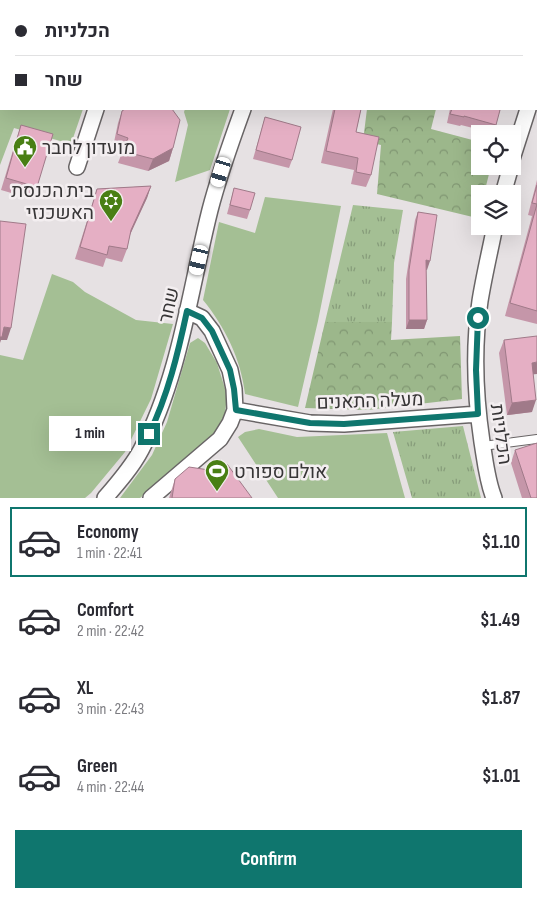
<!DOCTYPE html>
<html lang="en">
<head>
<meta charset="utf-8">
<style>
	body { margin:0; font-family:"Sofia Sans Condensed",Heebo,sans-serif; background:#f7f7f7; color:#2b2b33; height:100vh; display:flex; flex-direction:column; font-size:19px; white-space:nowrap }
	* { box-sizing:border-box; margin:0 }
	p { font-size:16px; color:#7c7c81 }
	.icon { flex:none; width:28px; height:28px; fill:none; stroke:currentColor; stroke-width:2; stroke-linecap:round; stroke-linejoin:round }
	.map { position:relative; height:498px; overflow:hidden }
	.side { display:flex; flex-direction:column; background:#fff; flex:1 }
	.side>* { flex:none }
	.hud { position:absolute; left:0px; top:0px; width:538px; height:110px; box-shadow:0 5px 20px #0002; display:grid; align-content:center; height:110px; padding:0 15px; background:#fff }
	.fabs { position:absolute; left:471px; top:125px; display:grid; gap:10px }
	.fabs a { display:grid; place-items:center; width:50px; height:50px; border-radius:0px; background:#fff; box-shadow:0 5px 20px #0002; font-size:25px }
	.end { position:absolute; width:22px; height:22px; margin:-11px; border:6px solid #0f766e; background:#fff; box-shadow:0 0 0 2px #fff }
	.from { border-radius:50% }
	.bubble { position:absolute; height:35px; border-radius:0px; background:#fff; box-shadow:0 5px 20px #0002; font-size:16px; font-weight:700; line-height:35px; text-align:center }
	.car { position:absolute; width:15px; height:30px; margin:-15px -8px; border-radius:6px; box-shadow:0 0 4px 1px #0007; background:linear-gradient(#fff 24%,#345 0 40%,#fff 0 76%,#345 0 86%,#fff 0) }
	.hud b { display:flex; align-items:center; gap:18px; height:48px; font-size:19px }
	.hud b+b { border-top:1px solid #e1e1e2 }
	.hud i { width:12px; height:12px; background:#2b2b33 }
	ul { padding:9px 0 0; list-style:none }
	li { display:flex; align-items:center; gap:15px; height:70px; margin:0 10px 8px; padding:0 5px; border:2px solid transparent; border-radius:0px }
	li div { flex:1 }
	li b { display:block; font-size:19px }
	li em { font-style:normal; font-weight:700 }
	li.current { border-color:#0f766e }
	li>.icon { width:45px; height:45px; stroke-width:1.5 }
	.action { display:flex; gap:10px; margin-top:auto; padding:10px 15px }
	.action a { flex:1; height:58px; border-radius:0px; background:#0f766e; color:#fff; font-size:20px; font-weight:700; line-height:58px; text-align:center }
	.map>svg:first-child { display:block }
	.grass { fill:url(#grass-tufts) }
	.forest { fill:url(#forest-crowns) }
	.green { fill:#a4bf94 }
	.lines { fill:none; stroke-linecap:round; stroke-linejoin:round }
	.lane-casing { stroke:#696566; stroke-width:10 }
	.street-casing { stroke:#696566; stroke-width:18 }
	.lane { stroke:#fff; stroke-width:8 }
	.street { stroke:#fff; stroke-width:15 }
	.wall { fill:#c596a9 }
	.shaded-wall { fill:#a07a89 }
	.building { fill:#e5afc4; stroke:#a07a89 }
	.route { stroke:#0f766e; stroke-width:6 }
	.labels { text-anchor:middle; stroke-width:5; stroke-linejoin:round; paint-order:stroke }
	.poi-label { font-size:19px; fill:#373536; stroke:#f3eef0; text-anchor:start }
	.street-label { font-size:19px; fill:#373536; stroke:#f3eef0 }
</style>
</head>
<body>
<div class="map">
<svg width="537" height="498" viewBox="0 0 537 498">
	<defs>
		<pattern id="grass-tufts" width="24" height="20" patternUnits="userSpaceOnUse" patternTransform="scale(1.25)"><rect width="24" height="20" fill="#a4bf94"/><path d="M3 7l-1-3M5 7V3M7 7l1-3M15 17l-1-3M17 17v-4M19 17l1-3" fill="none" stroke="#869c7a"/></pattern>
		<pattern id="forest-crowns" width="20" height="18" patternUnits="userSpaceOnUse" patternTransform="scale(1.25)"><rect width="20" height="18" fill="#9cb78b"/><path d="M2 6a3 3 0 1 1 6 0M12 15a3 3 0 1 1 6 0" fill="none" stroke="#809672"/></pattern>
	</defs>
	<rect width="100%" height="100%" fill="#e6e1e3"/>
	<path class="grass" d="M 353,205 L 403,210 L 394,263 L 392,322 L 325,322 Z
		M 463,426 L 481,498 L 412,498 L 393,432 Z"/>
	<path class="forest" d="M 367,109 L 436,109 L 431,129 L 480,142 L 480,166 L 491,166 L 484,194 L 480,194 L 480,208 L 477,218 L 377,194 L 381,145 L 363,141 Z
		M 325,322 L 392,322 L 391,340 L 460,336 L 462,399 L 367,410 L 305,408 Z"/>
	<path class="green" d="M 0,0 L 60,0 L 59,1 L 1,1 L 1,109 L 83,109 L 71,144 L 14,128 L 0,165 Z
		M 185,109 L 230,109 L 210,170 L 175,182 L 188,125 L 184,112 Z
		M 265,197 L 341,206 L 318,321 L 298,407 L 245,394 C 241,359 225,327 203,300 L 219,222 L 255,233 Z
		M 52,274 L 73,282 L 85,292 L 136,320 L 173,324 L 151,399 L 125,452 L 91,493 L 85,498 L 0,498 L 0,355 L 23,360 Z
		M 198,338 L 205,343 L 217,363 L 227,395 L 225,414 L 213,437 L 140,498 L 120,498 L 152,455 L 167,422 L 190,343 Z
		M 259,429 L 297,437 L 387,433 L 405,498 L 278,498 L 238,437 L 245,432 Z"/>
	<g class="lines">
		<g class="lane-casing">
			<path id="lane" d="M 483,446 L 537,439"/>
		</g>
		<g class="street-casing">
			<path id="street" d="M 189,0 L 195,1
				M 130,1 L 130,0
				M 536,84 L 537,83
				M 512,159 L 528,109
				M 77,167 L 96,109
				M 503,194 L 511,166
				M 235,410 L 310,423 L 344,424 L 478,414
				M 105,498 C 118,483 132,467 141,450 C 180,377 190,289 210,210 C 219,175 231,142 243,109
				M 151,498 L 220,439 L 230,423 L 235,410 L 234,389 L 230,370 L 212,331 L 202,318 L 187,311
				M 494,498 C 487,481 485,460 482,442 C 475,395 473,348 480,301 C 484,276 490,251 495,226"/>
		</g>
		<use href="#lane" class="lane"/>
		<use href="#street" class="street"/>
	</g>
	<path class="wall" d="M 405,0 L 537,0 L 537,36 L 536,36 L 536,1 L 409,1 Z
		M 333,109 L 361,109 L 356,132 L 371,175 L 366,187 L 351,184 L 354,170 L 321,163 Z
		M 450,109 L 497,109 L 496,125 L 493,133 L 461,125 L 460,126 L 447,123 Z
		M 122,111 L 173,148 L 169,161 L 148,171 L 118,163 L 123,150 L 113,147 L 118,123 Z
		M 265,117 L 292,160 L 289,168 L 253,159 Z
		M 21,125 L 37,187 L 32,199 L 1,190 L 17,137 Z
		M 537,180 L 537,324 L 505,316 L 532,216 L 528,215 Z
		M 151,186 L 147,198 L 130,235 L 127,249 L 122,262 L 106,258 L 103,267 L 75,259 L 97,189 Z
		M 234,188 L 250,210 L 247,219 L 227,214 Z
		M 418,212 L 427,270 L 426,269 L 427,320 L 424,329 L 406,329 L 406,279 L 415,220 Z
		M 504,340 L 533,375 L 532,412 L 507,415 L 499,353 Z
		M 515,450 L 537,498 L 522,498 L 511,463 Z
		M 175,479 L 252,498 L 169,498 Z"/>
	<path class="shaded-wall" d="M 173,148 L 169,161 L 148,171 L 153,159 Z
		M 151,186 L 147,198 L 126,243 L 131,230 Z
		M 426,260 L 430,261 L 427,270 L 423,269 Z
		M 409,320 L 427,320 L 424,329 L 406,329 Z
		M 4,327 L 11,328 L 7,340 L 1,340 L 0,343 L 0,337 Z
		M 537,362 L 537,374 L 527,375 L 532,363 Z
		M 536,400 L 532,412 L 507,415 L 512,403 Z"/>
	<path class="building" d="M 67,0 L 84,0 L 86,1 L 67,1 Z
		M 455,0 L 537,0 L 537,22 L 536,22 L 536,1 L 460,1 Z
		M 125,109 L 172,109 L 180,120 L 173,148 L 153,159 L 123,151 L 128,138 L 117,134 L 122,111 Z
		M 335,109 L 361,109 L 356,132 L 379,137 L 371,175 L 356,172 L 358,158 L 326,151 Z
		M 452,109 L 497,109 L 500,110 L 496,125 L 464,116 L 464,117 L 450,114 Z
		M 265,117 L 301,127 L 292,160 L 256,150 Z
		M 21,125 L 53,134 L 37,187 L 6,178 Z
		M 537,185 L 537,204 L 532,203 Z
		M 151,186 L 131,230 L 127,249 L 109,246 L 107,255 L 80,247 L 97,189 Z
		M 234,188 L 255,193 L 250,210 L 230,205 Z
		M 537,204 L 537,311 L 510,303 Z
		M 418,212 L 437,215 L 430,261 L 426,260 L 427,320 L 409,320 L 409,270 Z
		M 0,221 L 26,224 L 11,328 L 4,327 L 2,337 L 0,337 Z
		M 537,336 L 537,362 L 532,363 L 536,400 L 512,403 L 504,340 Z
		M 537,443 L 537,498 L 531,498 L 515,450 Z
		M 227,464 L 252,498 L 172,498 L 175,479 L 189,467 L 216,471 Z"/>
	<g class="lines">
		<path class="route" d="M 149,434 C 168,395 178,353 187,311 L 202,318 L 212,331 L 230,370 L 234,389 L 236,410 L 310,423 L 344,424 L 478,414 L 476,370 L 478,318"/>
	</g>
	<defs>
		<g id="civic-pin" transform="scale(1.25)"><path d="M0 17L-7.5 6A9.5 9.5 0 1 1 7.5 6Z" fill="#497f14" stroke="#f3eef0"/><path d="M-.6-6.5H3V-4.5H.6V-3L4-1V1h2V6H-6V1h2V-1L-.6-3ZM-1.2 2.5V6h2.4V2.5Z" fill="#fff"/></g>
		<g id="synagogue-pin" transform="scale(1.25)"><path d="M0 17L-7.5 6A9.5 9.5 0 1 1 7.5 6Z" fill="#497f14" stroke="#f3eef0"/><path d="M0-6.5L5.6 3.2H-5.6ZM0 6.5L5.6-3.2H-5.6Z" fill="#fff"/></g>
		<g id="stadium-pin" transform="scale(1.25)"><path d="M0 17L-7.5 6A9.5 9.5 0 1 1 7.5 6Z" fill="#497f14" stroke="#f3eef0"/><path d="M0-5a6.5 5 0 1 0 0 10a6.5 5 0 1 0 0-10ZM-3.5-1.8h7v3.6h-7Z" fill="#fff"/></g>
	</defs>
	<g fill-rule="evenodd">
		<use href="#civic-pin" x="25" y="147"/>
		<use href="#synagogue-pin" x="111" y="201"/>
		<use href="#stadium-pin" x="217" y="471"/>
	</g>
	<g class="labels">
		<g class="poi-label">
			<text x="42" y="154">מועדון לחבר</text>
			<text x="94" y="197" text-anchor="end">בית הכנסת<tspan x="94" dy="22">האשכנזי</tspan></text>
			<text x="234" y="478">אולם ספורט</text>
		</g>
		<g class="street-label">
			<text transform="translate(168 305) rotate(-77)" y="7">שחר</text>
			<text transform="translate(370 400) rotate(-2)" y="7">מעלה התאנים</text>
			<text transform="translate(502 434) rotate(82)" y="7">הכלניות</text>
		</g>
	</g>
</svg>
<div class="fabs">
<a><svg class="icon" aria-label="locate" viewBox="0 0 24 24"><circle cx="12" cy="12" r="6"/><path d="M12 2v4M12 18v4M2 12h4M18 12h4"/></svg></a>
<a><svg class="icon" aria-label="layers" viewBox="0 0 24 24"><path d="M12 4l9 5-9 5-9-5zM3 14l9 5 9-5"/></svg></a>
</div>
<i class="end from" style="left:478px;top:318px"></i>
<i class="end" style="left:149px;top:434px"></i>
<div class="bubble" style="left:49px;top:416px;width:82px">1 min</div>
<i class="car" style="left:221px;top:172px;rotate:197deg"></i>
<i class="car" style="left:199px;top:260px;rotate:193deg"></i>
<div class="hud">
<b><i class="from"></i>הכלניות</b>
<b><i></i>שחר</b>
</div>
</div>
<section class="side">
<ul>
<li class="current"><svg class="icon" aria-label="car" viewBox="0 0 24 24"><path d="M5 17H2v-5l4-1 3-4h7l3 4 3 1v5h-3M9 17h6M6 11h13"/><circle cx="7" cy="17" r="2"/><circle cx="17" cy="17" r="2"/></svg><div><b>Economy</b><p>1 min · 22:41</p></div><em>$1.10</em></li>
<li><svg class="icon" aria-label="car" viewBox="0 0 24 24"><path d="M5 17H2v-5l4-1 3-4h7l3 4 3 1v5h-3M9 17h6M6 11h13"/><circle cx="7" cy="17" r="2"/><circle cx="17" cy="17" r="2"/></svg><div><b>Comfort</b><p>2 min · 22:42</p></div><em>$1.49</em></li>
<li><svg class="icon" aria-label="car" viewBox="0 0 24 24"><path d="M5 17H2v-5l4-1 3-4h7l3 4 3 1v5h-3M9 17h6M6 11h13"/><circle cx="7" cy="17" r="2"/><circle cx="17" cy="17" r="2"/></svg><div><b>XL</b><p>3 min · 22:43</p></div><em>$1.87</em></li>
<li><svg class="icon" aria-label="car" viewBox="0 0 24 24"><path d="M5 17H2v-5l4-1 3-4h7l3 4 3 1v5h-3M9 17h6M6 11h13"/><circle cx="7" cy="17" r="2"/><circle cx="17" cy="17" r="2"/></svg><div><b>Green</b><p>4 min · 22:44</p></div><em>$1.01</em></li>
</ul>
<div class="action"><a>Confirm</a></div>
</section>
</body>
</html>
